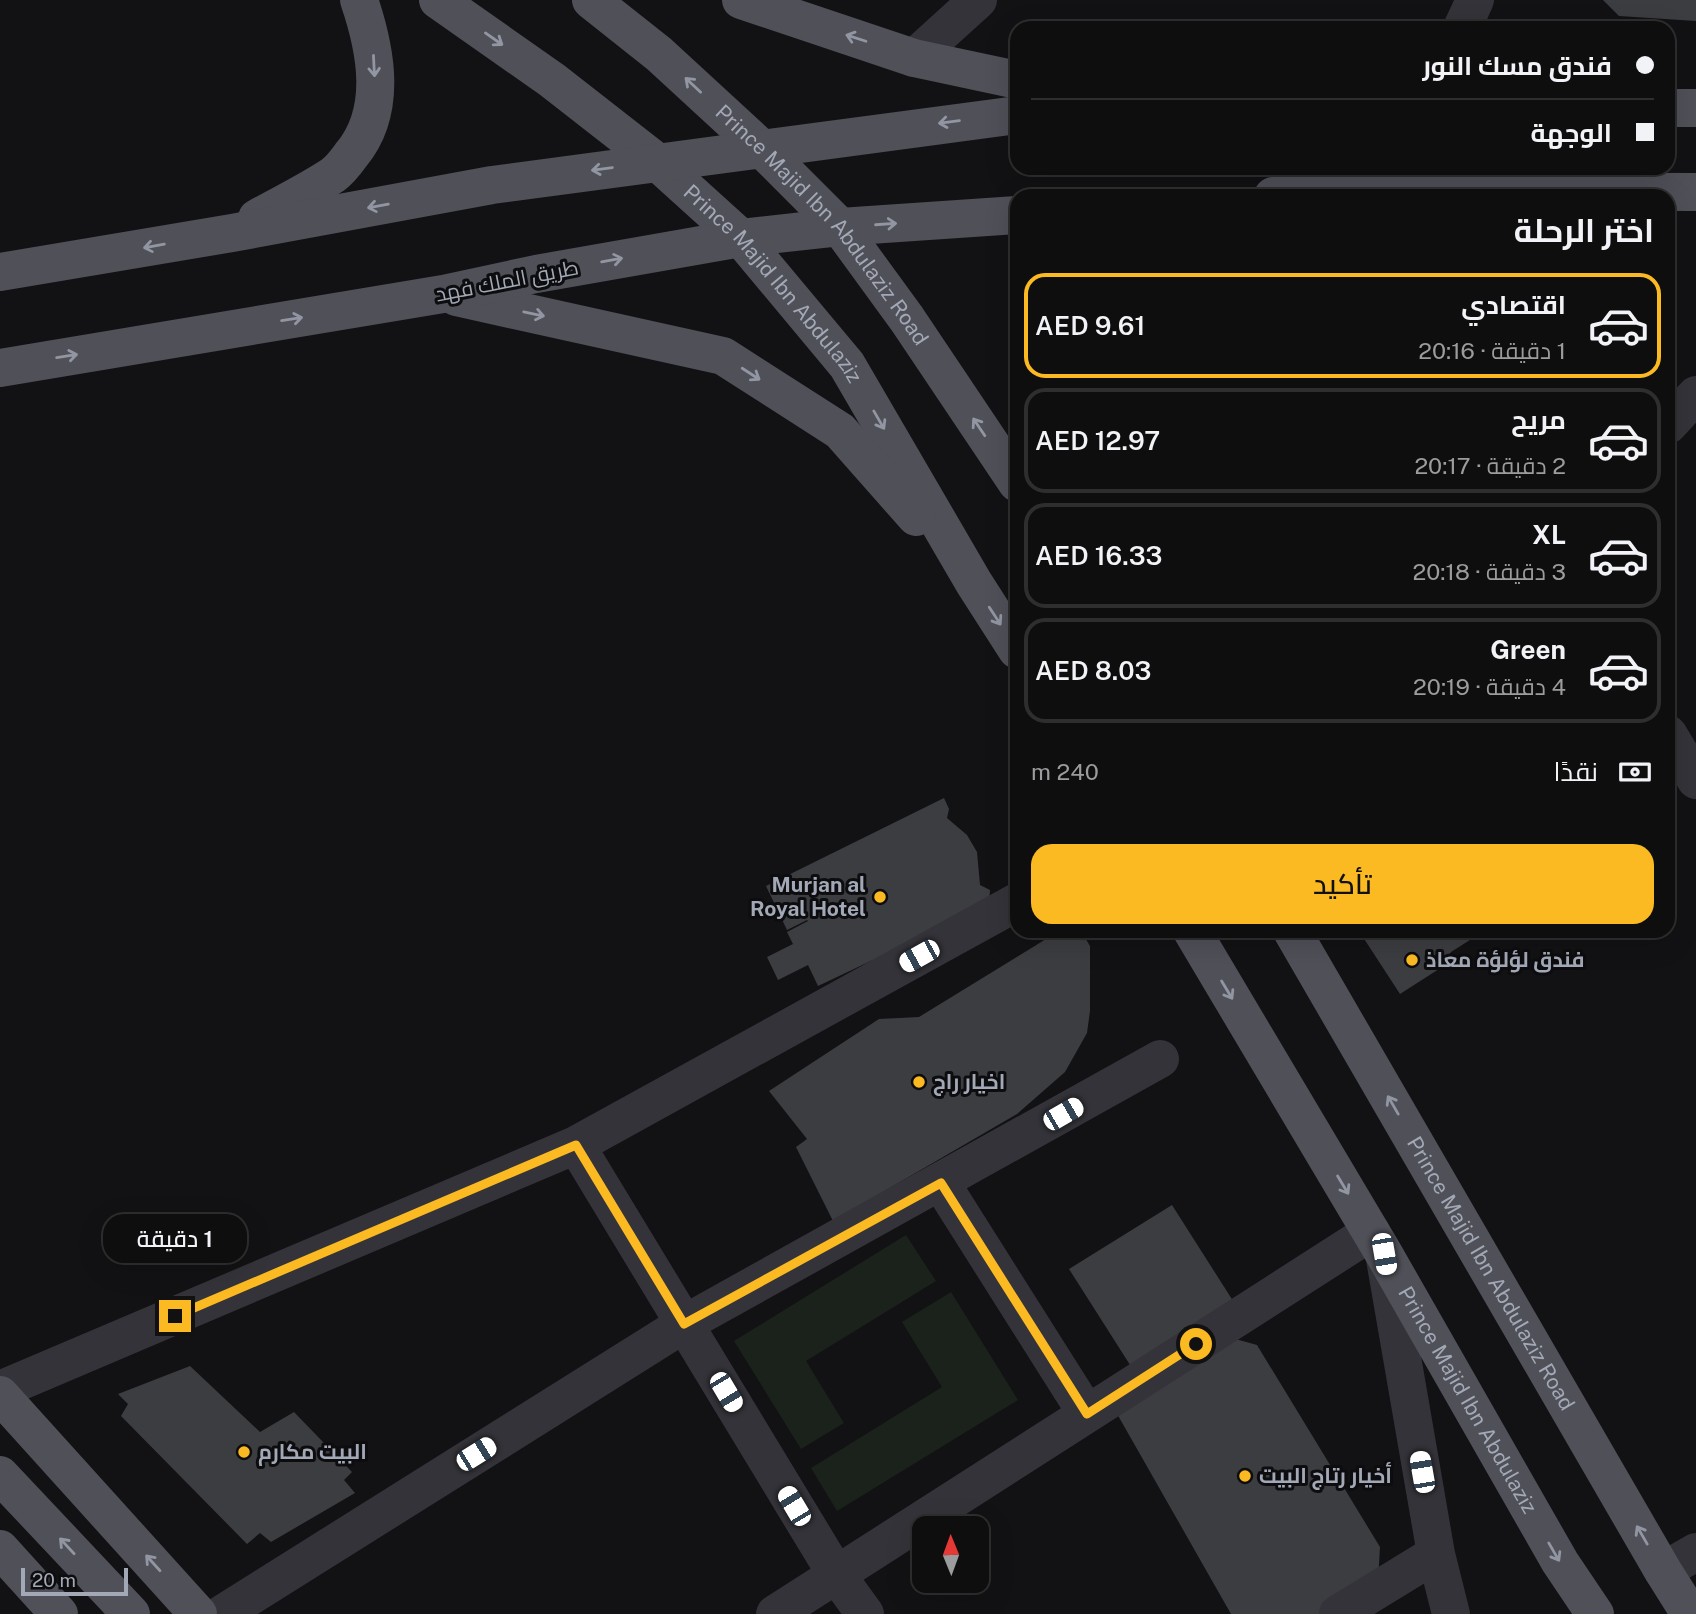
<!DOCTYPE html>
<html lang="ar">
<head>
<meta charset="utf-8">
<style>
	body { margin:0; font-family:"Public Sans",Cairo,sans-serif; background:#171718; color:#f1f3f6; direction:rtl; height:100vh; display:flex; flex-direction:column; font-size:26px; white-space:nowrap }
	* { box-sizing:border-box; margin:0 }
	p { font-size:23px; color:#9b9c9e }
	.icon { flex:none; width:38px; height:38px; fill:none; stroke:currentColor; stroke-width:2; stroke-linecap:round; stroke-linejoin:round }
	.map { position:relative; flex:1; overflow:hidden; direction:ltr }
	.sheet { position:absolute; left:1010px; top:189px; width:665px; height:749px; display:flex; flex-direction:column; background:#0e0e0f; border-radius:21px; box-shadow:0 7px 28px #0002,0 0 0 2px #2e2e2f; direction:rtl }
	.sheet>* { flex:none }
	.hud { position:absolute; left:1010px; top:21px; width:665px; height:154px; border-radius:21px; box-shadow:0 7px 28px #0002,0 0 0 2px #2e2e2f; direction:rtl; display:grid; align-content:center; height:154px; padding:0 21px; background:#0e0e0f }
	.needle { width:46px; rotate:359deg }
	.buttons { position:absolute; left:912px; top:1516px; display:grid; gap:14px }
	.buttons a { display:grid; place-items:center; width:77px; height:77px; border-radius:14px; background:#0e0e0f; box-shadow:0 7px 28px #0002,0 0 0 2px #2e2e2f; font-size:35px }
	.scale { position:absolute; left:21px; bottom:18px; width:107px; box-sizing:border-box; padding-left:7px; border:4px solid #a2a8b5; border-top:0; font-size:19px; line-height:24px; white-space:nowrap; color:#a2a8b5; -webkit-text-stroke:5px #0d0d0f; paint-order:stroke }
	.end { position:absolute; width:32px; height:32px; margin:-16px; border:9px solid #fcba22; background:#111; box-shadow:0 0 0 4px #111 }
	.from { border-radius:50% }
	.bubble { position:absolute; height:49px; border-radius:21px; background:#0e0e0f; box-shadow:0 7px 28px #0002,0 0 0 2px #2e2e2f; font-size:23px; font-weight:600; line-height:49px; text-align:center; direction:rtl }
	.car { position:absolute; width:21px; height:42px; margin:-21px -10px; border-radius:9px; box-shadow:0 0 5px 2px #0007; background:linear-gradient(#fff 24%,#345 0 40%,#fff 0 76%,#345 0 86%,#fff 0) }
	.hud b { display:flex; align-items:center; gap:24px; height:66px; font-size:26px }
	.hud b+b { border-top:2px solid #2e2e2f }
	.hud i { width:18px; height:18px; background:#f1f3f6 }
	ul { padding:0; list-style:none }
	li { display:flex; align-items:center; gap:21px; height:105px; margin:0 14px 10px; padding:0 7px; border:4px solid #2e2e2f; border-radius:21px }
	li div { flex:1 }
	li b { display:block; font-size:26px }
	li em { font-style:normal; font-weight:600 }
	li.current { border-color:#fcba22 }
	li>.icon { width:63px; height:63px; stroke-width:1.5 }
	h2 { padding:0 21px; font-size:32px; line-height:84px }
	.pay { display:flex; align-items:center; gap:18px; height:77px; padding:0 21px; font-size:26px }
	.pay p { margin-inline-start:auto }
	.cta { display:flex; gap:14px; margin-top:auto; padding:14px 21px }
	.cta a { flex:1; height:80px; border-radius:21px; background:#fcba22; color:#111; font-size:28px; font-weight:600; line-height:80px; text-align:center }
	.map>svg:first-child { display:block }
	.green { fill:#1a221b }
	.building { fill:#3c3d41 }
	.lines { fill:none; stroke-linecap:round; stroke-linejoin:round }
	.minor { stroke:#333339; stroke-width:38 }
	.major { stroke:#4f5058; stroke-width:38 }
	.oneway { stroke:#9196a2 }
	.route { stroke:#fcba22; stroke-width:9 }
	.poi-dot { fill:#fcba22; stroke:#0d0d0f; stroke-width:2.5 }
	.labels { text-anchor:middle; stroke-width:6; stroke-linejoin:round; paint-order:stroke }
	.street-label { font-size:21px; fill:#a2a8b5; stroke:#0d0d0f }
	.poi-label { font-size:21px; font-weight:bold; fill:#a2a8b5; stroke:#0d0d0f; text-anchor:start }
</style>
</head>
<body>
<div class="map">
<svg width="1696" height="1614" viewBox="0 0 1696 1614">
	<rect width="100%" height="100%" fill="#121214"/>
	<path class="green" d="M 906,1235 L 936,1281 L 806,1361 L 844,1423 L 801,1449 L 734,1341 Z
		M 951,1292 L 1018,1400 L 837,1511 L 811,1468 L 942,1387 L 902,1322 Z"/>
	<path class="building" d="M 1603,0 L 1696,0 L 1696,21 L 1619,16 Z
		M 944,798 L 949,809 L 947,818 L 967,835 L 977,852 L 980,885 L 990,890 L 989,905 L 818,986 L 808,965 L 778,980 L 767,957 L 793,944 L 787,932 L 808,921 L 807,920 L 787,930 L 766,886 Z
		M 1059,931 L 1081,931 L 1090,946 L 1090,1011 L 1087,1033 L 1065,1072 L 1017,1114 L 833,1221 L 796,1147 L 807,1139 L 769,1091 L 879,1019 L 919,1017 Z
		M 1359,931 L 1484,931 L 1451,952 L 1439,969 L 1400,994 Z
		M 1172,1205 L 1235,1304 L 1132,1368 L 1069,1269 Z
		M 1232,1338 L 1257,1345 L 1380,1547 L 1378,1581 L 1319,1614 L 1231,1614 L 1112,1405 Z
		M 190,1366 L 260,1432 L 294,1412 L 352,1472 L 344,1480 L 355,1493 L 271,1542 L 260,1533 L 247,1544 L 121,1416 L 128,1404 L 118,1394 Z"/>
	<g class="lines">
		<path class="minor" d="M 1462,28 L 1475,0
			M 914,58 L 978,0
			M 1668,425 L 1696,395
			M 1668,734 L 1696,780
			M 576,1145 L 836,1574 L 865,1614
			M 941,1183 L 1087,1414
			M 1385,1259 L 1436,1554 L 1451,1614
			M 0,1390 L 576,1145 L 1017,902
			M 1663,1571 L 1696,1552
			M 222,1614 L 684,1324 L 1160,1059
			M 775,1614 L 1371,1232
			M 1338,1614 L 1436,1554"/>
		<g class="major">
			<path id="s1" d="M 438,0 L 552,80 L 657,162 L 741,238 L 847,365 L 974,583 L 1017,650"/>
			<path id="s2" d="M 591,0 L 659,54 L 760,147 L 840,227 L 907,319 L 1017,483"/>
			<path d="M 741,0 L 914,58 L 1017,80"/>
			<path d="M 1668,108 L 1696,108"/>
			<path d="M 1273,196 L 1351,191 L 1696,192"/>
			<path d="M 257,218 C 282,204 309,191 333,175 C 340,170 346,162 351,155 C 388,111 376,50 359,0"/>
			<path d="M 0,272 L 232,233 L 492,185 L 1017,115"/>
			<path d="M 456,297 L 723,356 L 840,431 L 916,517"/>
			<path d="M 0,368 L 443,294 L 536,274 L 741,238 L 840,227 L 1017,215"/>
			<path id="s3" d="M 1192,931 L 1384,1254 L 1560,1562 L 1595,1614"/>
			<path id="s4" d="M 1292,931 L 1663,1571 L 1690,1614"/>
			<path d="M 0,1395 L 198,1614"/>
			<path d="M 0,1475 L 131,1614"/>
			<path d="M 0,1549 L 59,1614"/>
		</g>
	</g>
	<defs><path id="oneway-shaft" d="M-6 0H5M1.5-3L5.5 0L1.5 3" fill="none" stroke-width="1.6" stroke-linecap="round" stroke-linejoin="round" transform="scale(1.75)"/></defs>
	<g class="oneway">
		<use href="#oneway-shaft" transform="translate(856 38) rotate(-162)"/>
		<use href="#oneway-shaft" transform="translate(494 39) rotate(35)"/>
		<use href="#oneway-shaft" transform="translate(374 66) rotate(87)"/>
		<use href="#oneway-shaft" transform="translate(693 85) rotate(-137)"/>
		<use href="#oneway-shaft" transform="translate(949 122) rotate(173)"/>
		<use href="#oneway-shaft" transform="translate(602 169) rotate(172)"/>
		<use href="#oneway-shaft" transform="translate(378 206) rotate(170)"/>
		<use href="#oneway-shaft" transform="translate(886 224) rotate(-4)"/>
		<use href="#oneway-shaft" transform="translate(154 246) rotate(170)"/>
		<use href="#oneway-shaft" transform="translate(612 260) rotate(-10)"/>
		<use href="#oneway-shaft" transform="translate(534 314) rotate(12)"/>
		<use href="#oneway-shaft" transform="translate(292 319) rotate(-9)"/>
		<use href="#oneway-shaft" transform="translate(67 356) rotate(-9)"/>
		<use href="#oneway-shaft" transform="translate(751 374) rotate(33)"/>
		<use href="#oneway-shaft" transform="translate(879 420) rotate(60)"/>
		<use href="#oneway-shaft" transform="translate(979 427) rotate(-124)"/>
		<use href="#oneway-shaft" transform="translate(995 616) rotate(57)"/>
		<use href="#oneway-shaft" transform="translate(1227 990) rotate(59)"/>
		<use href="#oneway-shaft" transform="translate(1393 1105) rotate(-120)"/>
		<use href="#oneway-shaft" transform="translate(1343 1185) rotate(59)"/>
		<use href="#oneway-shaft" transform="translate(1642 1535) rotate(-120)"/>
		<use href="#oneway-shaft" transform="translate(67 1546) rotate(-133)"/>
		<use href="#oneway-shaft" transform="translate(1554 1552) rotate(60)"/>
		<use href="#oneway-shaft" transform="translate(153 1563) rotate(-132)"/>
	</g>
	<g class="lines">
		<path class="route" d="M 175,1316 L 576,1145 L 684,1324 L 941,1183 L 1087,1414 L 1196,1344"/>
	</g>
	<g class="poi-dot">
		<circle cx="880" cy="897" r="7"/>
		<circle cx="1412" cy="960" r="7"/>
		<circle cx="919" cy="1082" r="7"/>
		<circle cx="244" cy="1452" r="7"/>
		<circle cx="1245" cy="1476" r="7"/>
	</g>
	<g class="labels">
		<g class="street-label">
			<text dy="7" stroke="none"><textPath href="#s2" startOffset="324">Prince Majid Ibn Abdulaziz Road</textPath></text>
			<text transform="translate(507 281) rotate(-11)" y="7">طريق الملك فهد</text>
			<text dy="7" stroke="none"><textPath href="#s1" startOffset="441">Prince Majid Ibn Abdulaziz</textPath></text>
			<text dy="7" stroke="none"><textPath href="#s4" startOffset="396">Prince Majid Ibn Abdulaziz Road</textPath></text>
			<text dy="7" stroke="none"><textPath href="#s3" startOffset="544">Prince Majid Ibn Abdulaziz</textPath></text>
		</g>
		<g class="poi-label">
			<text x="866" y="892" text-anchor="end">Murjan al<tspan x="866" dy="24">Royal Hotel</tspan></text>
			<text x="1426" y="967">فندق لؤلؤة معاذ</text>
			<text x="933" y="1089">اخيار راج</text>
			<text x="258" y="1459">البيت مكارم</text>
			<text x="1259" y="1483">أخيار رتاج البيت</text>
		</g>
	</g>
</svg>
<div class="buttons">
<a><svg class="needle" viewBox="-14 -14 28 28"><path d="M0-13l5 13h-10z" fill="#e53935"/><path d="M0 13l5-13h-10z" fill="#9b9c9e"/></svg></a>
</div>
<div class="scale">20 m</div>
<i class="end from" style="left:1196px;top:1344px"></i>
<i class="end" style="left:175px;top:1316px"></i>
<div class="bubble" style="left:103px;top:1214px;width:144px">1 دقيقة</div>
<i class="car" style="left:919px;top:956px;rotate:241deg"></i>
<i class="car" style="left:1063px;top:1114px;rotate:60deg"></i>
<i class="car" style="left:1384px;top:1254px;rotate:170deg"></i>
<i class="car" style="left:726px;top:1392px;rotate:149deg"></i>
<i class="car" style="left:476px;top:1454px;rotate:58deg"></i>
<i class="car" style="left:1422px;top:1472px;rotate:350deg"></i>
<i class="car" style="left:794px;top:1506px;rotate:329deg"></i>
<div class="hud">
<b><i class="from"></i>فندق مسك النور</b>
<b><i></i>الوجهة</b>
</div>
<section class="sheet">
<h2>اختر الرحلة</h2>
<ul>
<li class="current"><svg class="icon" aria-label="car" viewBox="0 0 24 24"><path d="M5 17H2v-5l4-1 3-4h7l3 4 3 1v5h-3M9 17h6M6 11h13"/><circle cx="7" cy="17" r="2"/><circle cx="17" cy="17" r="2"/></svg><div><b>اقتصادي</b><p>1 دقيقة · 20:16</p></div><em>AED 9.61</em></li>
<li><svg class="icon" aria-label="car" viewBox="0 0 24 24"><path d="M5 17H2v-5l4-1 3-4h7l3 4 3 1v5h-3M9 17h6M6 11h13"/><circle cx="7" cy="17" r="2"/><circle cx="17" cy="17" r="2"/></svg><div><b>مريح</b><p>2 دقيقة · 20:17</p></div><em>AED 12.97</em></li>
<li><svg class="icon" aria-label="car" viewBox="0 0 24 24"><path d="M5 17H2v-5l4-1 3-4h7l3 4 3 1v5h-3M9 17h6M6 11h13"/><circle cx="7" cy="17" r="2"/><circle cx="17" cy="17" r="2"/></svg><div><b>XL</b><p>3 دقيقة · 20:18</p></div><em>AED 16.33</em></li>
<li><svg class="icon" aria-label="car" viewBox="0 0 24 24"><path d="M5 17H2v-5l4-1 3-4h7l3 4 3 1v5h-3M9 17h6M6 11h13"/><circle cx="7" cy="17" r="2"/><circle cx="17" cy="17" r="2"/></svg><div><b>Green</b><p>4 دقيقة · 20:19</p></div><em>AED 8.03</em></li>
</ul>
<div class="pay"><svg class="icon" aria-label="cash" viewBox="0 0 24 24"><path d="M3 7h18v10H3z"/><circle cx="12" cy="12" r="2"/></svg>نقدًا<p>240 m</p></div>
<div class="cta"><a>تأكيد</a></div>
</section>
</div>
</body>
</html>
